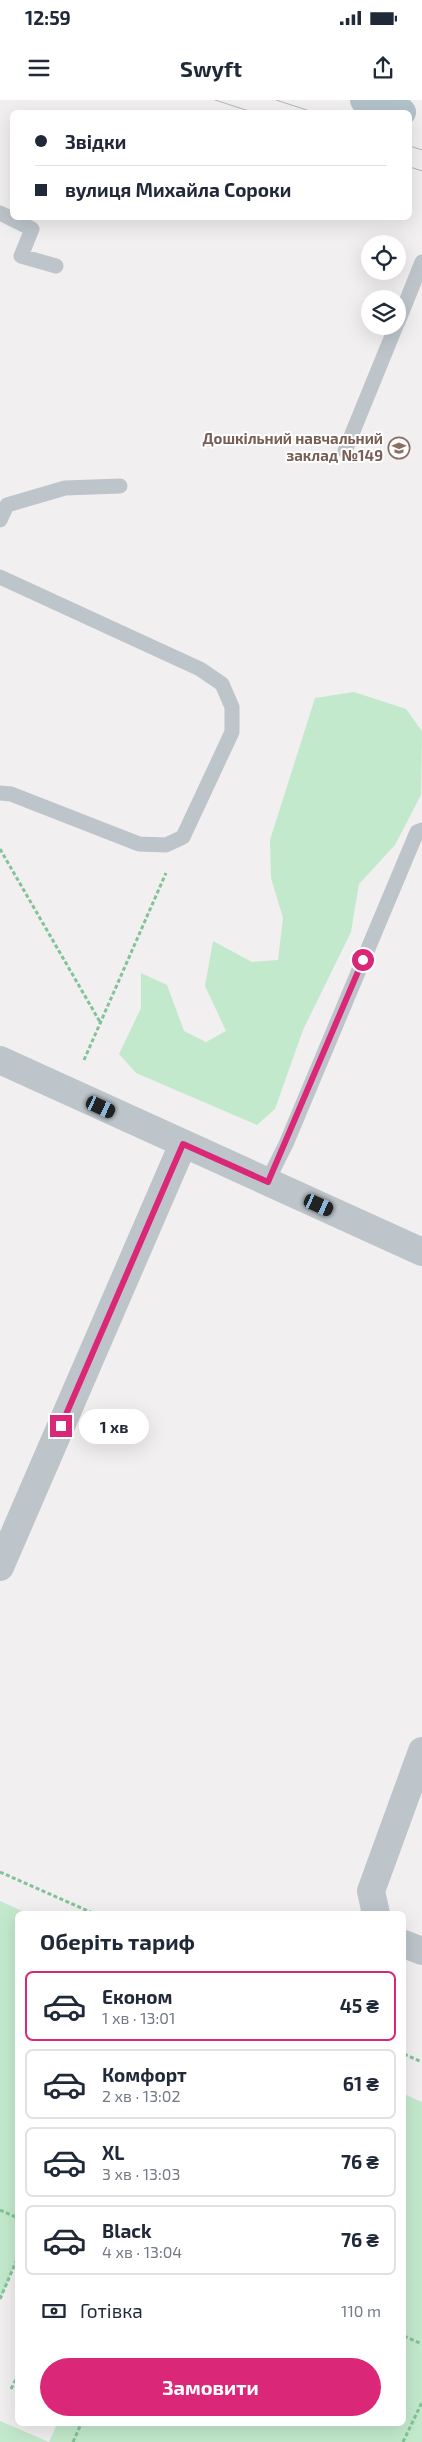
<!DOCTYPE html>
<html lang="uk">
<head>
<meta charset="utf-8">
<style>
	body { margin:0; font-family:"Exo 2",sans-serif; background:#f2f2f3; color:#1f2937; height:100vh; display:flex; flex-direction:column; font-size:19px; white-space:nowrap }
	* { box-sizing:border-box; margin:0 }
	p { font-size:16px; color:#747a83 }
	.icon { flex:none; width:28px; height:28px; fill:none; stroke:currentColor; stroke-width:2; stroke-linecap:round; stroke-linejoin:round }
	.map { position:relative; flex:1; overflow:hidden }
	.drawer { position:absolute; left:15px; top:1811px; width:391px; height:515px; display:flex; flex-direction:column; background:#fff; border-radius:8px; box-shadow:0 5px 20px #0002 }
	.drawer>* { flex:none }
	.top-card { position:absolute; left:10px; top:10px; width:402px; height:110px; border-radius:8px; box-shadow:0 5px 20px #0002; display:grid; align-content:center; height:110px; padding:0 25px; background:#fff }
	.fabs { position:absolute; left:361px; top:135px; display:grid; gap:10px }
	.fabs a { display:grid; place-items:center; width:45px; height:45px; border-radius:50%; background:#fff; box-shadow:0 5px 20px #0002; font-size:25px }
	.end { position:absolute; width:22px; height:22px; margin:-11px; border:6px solid #db2777; background:#fff; box-shadow:0 0 0 2px #fff }
	.from { border-radius:50% }
	.bubble { position:absolute; height:35px; border-radius:18px; background:#fff; box-shadow:0 5px 20px #0002; font-size:16px; font-weight:700; line-height:35px; text-align:center }
	.car { position:absolute; width:15px; height:30px; margin:-15px -8px; border-radius:6px; box-shadow:0 0 4px 1px #0007; background:linear-gradient(#222 24%,#8ab4d8 0 40%,#222 0 76%,#8ab4d8 0 86%,#222 0) }
	.top-card b { display:flex; align-items:center; gap:18px; height:48px; font-size:19px }
	.top-card b+b { border-top:1px solid #e0e1e3 }
	.top-card i { width:12px; height:12px; background:#1f2937 }
	ul { padding:0; list-style:none }
	li { display:flex; align-items:center; gap:15px; height:70px; margin:0 10px 8px; padding:0 15px; border:2px solid #e0e1e3; border-radius:8px }
	li div { flex:1 }
	li b { display:block; font-size:19px }
	li em { font-style:normal; font-weight:700 }
	li.selected { border-color:#db2777 }
	li>.icon { width:45px; height:45px; stroke-width:1.5 }
	h2 { padding:0 25px; font-size:22px; line-height:60px }
	.pay { display:flex; align-items:center; gap:12px; height:55px; padding:0 25px; font-size:19px }
	.pay p { margin-inline-start:auto }
	.primary-button { display:flex; gap:10px; margin-top:auto; padding:10px 25px }
	.primary-button a { flex:1; height:58px; border-radius:30px; background:#db2777; color:#fff; font-size:20px; font-weight:700; line-height:58px; text-align:center }
	.status { display:flex; justify-content:space-between; align-items:center; height:35px; padding:0 25px; background:#fff; direction:ltr }
	.status svg { height:14px; fill:currentColor }
	header { display:flex; justify-content:space-between; align-items:center; height:65px; padding:0 25px; background:#fff; font-size:22px; font-weight:700 }
	.map>svg:first-child { display:block }
	.green { fill:#c3e9cc }
	.lines { fill:none; stroke-linecap:round; stroke-linejoin:round }
	.path { stroke:#80c397; stroke-width:3; stroke-dasharray:4 2.5; stroke-linecap:butt }
	.lane { stroke:#bdc5ca; stroke-width:15 }
	.street { stroke:#bdc5ca; stroke-width:28 }
	.primary { stroke:#b2c2ca; stroke-width:28 }
	.tram { stroke:#b2b6b9; stroke-width:1 }
	.route { stroke:#db2777; stroke-width:6 }
	.labels { text-anchor:middle; stroke-width:4; stroke-linejoin:round; paint-order:stroke }
	.education-label { font-size:15px; font-weight:bold; fill:#785e54; stroke:#fff; text-anchor:end }
</style>
</head>
<body>
<div class="status"><b>12:59</b><svg viewBox="0 0 49 12"><path d="M0 12V9h3v3zM5 12V6h3v6zM10 12V3h3v9zM15 12V0h3v12zM26 1h20v11H26zM47 4h2v5h-2z"/></svg></div>
<header><svg class="icon" aria-label="menu" viewBox="0 0 24 24"><path d="M4 6h16M4 12h16M4 18h16"/></svg>Swyft<svg class="icon" aria-label="share" viewBox="0 0 24 24"><path d="M12 15V3M7 8l5-5 5 5M5 13v7h14v-7"/></svg></header>
<div class="map">
<svg width="422" height="2342" viewBox="0 0 422 2342">
	<rect width="100%" height="100%" fill="#f1eff0"/>
	<path class="green" d="M 354,592 L 406,609 L 422,631 L 421,695 L 395,745 L 359,784 L 351,832 L 303,930 L 275,1009 L 257,1025 L 136,973 L 119,954 L 141,908 L 141,873 L 167,885 L 184,931 L 206,942 L 226,931 L 205,886 L 213,841 L 252,862 L 278,860 L 283,818 L 271,778 L 270,740 L 315,598 Z
		M 0,1801 L 29,1814 L 18,1814 L 17,2160 L 0,2200 Z
		M 404,1994 L 422,2002 L 422,2342 L 0,2342 L 0,2321 L 49,2342 L 57,2324 L 404,2324 Z"/>
	<g class="lines">
		<path class="path" d="M 0,749 L 100,922
			M 84,960 L 166,773
			M 0,1772 L 95,1814
			M 404,1954 L 422,1962
			M 0,2110 L 18,2118
			M 0,2199 L 18,2157
			M 404,2236 L 422,2244
			M 11,2289 L 18,2275
			M 73,2342 L 81,2324
			M 403,2342 L 422,2302"/>
		<path class="lane" d="M 0,113 L 32,129 L 21,156 L 56,166
			M 398,222 L 422,162
			M 345,351 L 396,226
			M 0,420 L 7,405 L 65,388 L 120,386
			M 0,477 L 200,569 L 222,584 L 232,607 L 232,632 L 183,737 L 166,745 L 139,744 L 11,694 L 0,693
			M 267,1082 L 286,1044 L 417,732 L 422,730"/>
		<path class="street" d="M 0,960 L 422,1152
			M 0,1467 L 183,1044
			M 376,1814 L 371,1791 L 422,1651
			M 404,1844 L 422,1851"/>
		<path class="primary" d="M 364,0 L 402,12"/>
		<path class="tram" d="M 215,0 L 252,12
			M 276,0 L 313,12
			M 410,46 L 422,50
			M 410,67 L 422,71"/>
	</g>
	<g class="lines">
		<path class="route" d="M 61,1326 L 183,1044 L 268,1082 L 363,860"/>
	</g>
	<defs>
		<g id="school-ring" transform="scale(1.125)"><circle r="9.5" fill="#fff" stroke="#8d6e63" stroke-width="1.5"/><path d="M0-5L7-2L0 1L-7-2ZM-4 1L0 2.5L4 1V4Q0 6-4 4Z" fill="#8d6e63"/></g>
	</defs>
	<g fill-rule="evenodd">
		<use href="#school-ring" x="399" y="348"/>
	</g>
	<g class="labels">
		<g class="education-label">
			<text x="383" y="344">Дошкільний навчальний<tspan x="383" dy="17">заклад №149</tspan></text>
		</g>
	</g>
</svg>
<div class="fabs">
<a><svg class="icon" aria-label="locate" viewBox="0 0 24 24"><circle cx="12" cy="12" r="6"/><path d="M12 2v4M12 18v4M2 12h4M18 12h4"/></svg></a>
<a><svg class="icon" aria-label="layers" viewBox="0 0 24 24"><path d="M12 4l9 5-9 5-9-5zM3 14l9 5 9-5"/></svg></a>
</div>
<i class="end from" style="left:363px;top:860px"></i>
<i class="end" style="left:61px;top:1326px"></i>
<div class="bubble" style="left:79px;top:1309px;width:70px">1 хв</div>
<i class="car" style="left:101px;top:1007px;rotate:115deg"></i>
<i class="car" style="left:319px;top:1105px;rotate:114deg"></i>
<div class="top-card">
<b><i class="from"></i>Звідки</b>
<b><i></i>вулиця Михайла Сороки</b>
</div>
<section class="drawer">
<h2>Оберіть тариф</h2>
<ul>
<li class="selected"><svg class="icon" aria-label="car" viewBox="0 0 24 24"><path d="M5 17H2v-5l4-1 3-4h7l3 4 3 1v5h-3M9 17h6M6 11h13"/><circle cx="7" cy="17" r="2"/><circle cx="17" cy="17" r="2"/></svg><div><b>Економ</b><p>1 хв · 13:01</p></div><em>45 ₴</em></li>
<li><svg class="icon" aria-label="car" viewBox="0 0 24 24"><path d="M5 17H2v-5l4-1 3-4h7l3 4 3 1v5h-3M9 17h6M6 11h13"/><circle cx="7" cy="17" r="2"/><circle cx="17" cy="17" r="2"/></svg><div><b>Комфорт</b><p>2 хв · 13:02</p></div><em>61 ₴</em></li>
<li><svg class="icon" aria-label="car" viewBox="0 0 24 24"><path d="M5 17H2v-5l4-1 3-4h7l3 4 3 1v5h-3M9 17h6M6 11h13"/><circle cx="7" cy="17" r="2"/><circle cx="17" cy="17" r="2"/></svg><div><b>XL</b><p>3 хв · 13:03</p></div><em>76 ₴</em></li>
<li><svg class="icon" aria-label="car" viewBox="0 0 24 24"><path d="M5 17H2v-5l4-1 3-4h7l3 4 3 1v5h-3M9 17h6M6 11h13"/><circle cx="7" cy="17" r="2"/><circle cx="17" cy="17" r="2"/></svg><div><b>Black</b><p>4 хв · 13:04</p></div><em>76 ₴</em></li>
</ul>
<div class="pay"><svg class="icon" aria-label="cash" viewBox="0 0 24 24"><path d="M3 7h18v10H3z"/><circle cx="12" cy="12" r="2"/></svg>Готівка<p>110 m</p></div>
<div class="primary-button"><a>Замовити</a></div>
</section>
</div>
</body>
</html>
